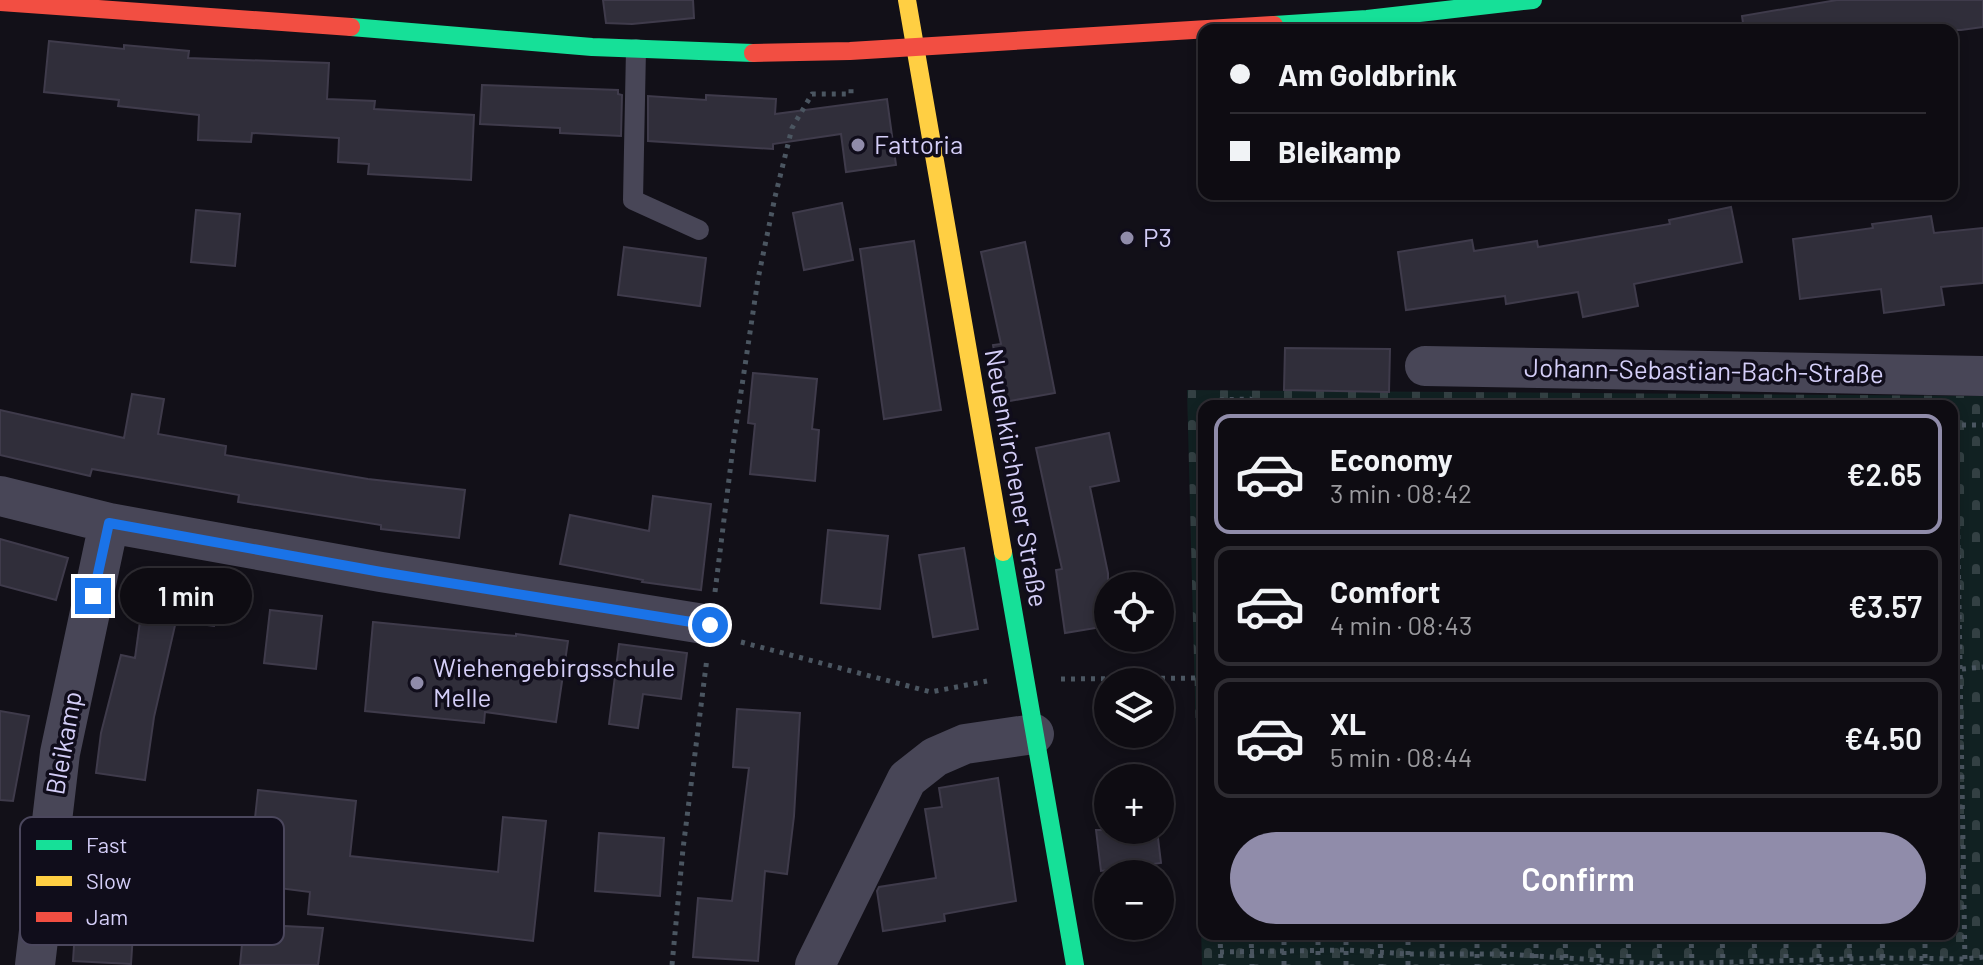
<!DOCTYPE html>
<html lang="en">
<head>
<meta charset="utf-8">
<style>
	body { margin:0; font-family:Barlow,sans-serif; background:#1c1a20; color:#f1f3f6; height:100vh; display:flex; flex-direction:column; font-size:30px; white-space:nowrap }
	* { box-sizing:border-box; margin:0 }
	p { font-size:26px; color:#9b9b9f }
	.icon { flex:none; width:44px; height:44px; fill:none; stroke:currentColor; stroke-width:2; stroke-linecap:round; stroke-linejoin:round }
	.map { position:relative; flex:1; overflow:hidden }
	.details { position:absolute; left:1198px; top:400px; width:760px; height:540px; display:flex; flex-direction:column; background:#0e0c12; border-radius:16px; box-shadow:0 4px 12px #0003,0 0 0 2px #2e2c32 }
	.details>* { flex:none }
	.top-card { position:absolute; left:1198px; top:24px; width:760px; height:176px; border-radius:16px; box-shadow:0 4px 12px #0003,0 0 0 2px #2e2c32; display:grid; align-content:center; height:176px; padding:0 32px; background:#0e0c12 }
	.fabs { position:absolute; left:1094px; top:572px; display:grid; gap:16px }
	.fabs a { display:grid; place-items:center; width:80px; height:80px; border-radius:50%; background:#0e0c12; box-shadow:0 4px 12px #0003,0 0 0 2px #2e2c32; font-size:40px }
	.end { position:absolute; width:36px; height:36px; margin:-18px; border:10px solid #1a73e8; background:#fff; box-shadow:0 0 0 4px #fff }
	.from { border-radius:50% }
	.bubble { position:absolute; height:56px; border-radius:28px; background:#0e0c12; box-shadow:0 4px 12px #0003,0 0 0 2px #2e2c32; font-size:26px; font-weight:600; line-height:56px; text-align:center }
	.top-card b { display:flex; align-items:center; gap:28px; height:76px; font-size:30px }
	.top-card b+b { border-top:2px solid #2e2c32 }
	.top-card i { width:20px; height:20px; background:#f1f3f6 }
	ul { padding:14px 0 0; list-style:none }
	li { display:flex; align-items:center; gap:24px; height:120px; margin:0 16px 12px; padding:0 16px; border:4px solid #2e2c32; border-radius:16px }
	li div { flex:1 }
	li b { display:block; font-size:30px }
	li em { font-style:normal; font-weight:600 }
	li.active { border-color:#908caa }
	li>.icon { width:72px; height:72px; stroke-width:1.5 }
	.button { display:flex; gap:16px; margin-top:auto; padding:16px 32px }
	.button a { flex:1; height:92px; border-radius:48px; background:#908caa; color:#fff; font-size:32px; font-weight:600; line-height:92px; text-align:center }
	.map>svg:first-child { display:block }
	.cemetery { fill:url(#cemetery-stones); fill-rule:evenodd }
	.building { fill:#302e3a; stroke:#3f3b4b; stroke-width:2 }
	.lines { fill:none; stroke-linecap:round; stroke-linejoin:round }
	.path { stroke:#4b5661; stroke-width:5; stroke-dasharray:4 6; stroke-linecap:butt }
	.lane { stroke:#484657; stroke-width:20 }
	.street { stroke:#484657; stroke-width:40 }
	.fast { stroke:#16e098; stroke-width:18 }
	.slow { stroke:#ffcf43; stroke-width:18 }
	.jam { stroke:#f24e42; stroke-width:18 }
	.route { stroke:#1a73e8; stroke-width:10 }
	.poi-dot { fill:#908caa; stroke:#100d1b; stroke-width:3 }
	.labels { text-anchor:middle; stroke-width:7; stroke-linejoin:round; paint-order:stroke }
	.poi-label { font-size:26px; fill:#d4cef8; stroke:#100d1b; text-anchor:start }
	.street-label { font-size:26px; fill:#d4cef8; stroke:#100d1b }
	.key { fill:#100d1b; stroke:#4b475d; stroke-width:2 }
	.key-label { font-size:22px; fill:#d4cef8 }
</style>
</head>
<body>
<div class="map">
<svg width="1983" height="965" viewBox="0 0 1983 965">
	<defs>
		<pattern id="cemetery-stones" width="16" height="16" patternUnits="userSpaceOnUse" patternTransform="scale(2)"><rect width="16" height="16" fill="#112122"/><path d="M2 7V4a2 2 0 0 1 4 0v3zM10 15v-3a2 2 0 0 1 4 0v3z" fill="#334043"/></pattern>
	</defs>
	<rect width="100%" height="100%" fill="#121018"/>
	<path class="cemetery" d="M 1187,390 L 1983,396 L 1983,965 L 1202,965 ZM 1204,406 L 1952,406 L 1952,934 L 1204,934 Z"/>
	<path class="building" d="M 603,0 L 693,0 L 694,18 L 632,24 L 606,23 Z
		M 1837,0 L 1983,0 L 1983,27 L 1961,30 L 1744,30 L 1742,16 Z
		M 49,41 L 124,49 L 124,45 L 189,51 L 188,58 L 329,63 L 327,99 L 375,101 L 374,109 L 474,115 L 471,180 L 368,174 L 369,164 L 338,162 L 339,138 L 252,133 L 251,142 L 198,140 L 199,115 L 118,106 L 119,100 L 44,92 Z
		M 482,85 L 618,90 L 618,94 L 622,95 L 621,136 L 560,133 L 560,128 L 480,124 Z
		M 706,95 L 776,99 L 775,114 L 887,99 L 896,165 L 846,172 L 841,134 L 773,144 L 773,149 L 648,141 L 648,96 L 706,100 Z
		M 842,203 L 853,260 L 804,270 L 793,213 Z
		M 1731,207 L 1742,262 L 1634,284 L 1638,306 L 1583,317 L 1578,292 L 1506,304 L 1505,296 L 1406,310 L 1398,252 L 1472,240 L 1474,251 L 1537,241 L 1538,247 L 1670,224 L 1669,220 Z
		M 196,210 L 240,214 L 235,266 L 191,262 Z
		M 1931,216 L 1934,233 L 1983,228 L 1983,283 L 1941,287 L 1944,305 L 1884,313 L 1881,289 L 1800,299 L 1793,239 L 1873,228 L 1872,224 Z
		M 914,241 L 941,410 L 884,419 L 860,249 Z
		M 1025,242 L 1055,393 L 1004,402 L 993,345 L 1001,344 L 981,252 Z
		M 624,247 L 706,258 L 700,306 L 618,295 Z
		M 1285,348 L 1390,349 L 1389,392 L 1284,390 Z
		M 753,373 L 817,379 L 812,429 L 819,430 L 815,481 L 750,474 L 755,424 L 748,423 Z
		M 132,394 L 164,399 L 158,434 L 226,446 L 225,455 L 368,479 L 465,490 L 459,538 L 381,529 L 381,525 L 238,502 L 239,495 L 92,469 L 90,476 L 0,455 L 0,410 L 124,438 Z
		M 1109,433 L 1119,481 L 1090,487 L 1108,573 L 1108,626 L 1065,633 L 1056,570 L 1062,569 L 1036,448 Z
		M 653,496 L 711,504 L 701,590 L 642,582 L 643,580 L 560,564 L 570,515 L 649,531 Z
		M 828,530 L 888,536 L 880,609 L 821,603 Z
		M 0,539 L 68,558 L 56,600 L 0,585 Z
		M 964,548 L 978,629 L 933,637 L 919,555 Z
		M 147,570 L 220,580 L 214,626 L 176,621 L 154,717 L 145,780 L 96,773 L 101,733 L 121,655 L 135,658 Z
		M 270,610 L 322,616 L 316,669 L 264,663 Z
		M 373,622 L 516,636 L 516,634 L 568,641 L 556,722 L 485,712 L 484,723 L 365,711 Z
		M 619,644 L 687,653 L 681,699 L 643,694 L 638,728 L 609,724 Z
		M 737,709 L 800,713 L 794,816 L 787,874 L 765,871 L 758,961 L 693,957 L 698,898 L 732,901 L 749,768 L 733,767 Z
		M 0,711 L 29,716 L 13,801 L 0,800 Z
		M 998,778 L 1016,901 L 944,914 L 945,921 L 883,931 L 877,891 L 879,887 L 936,878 L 925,809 L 942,807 L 939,788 Z
		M 258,790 L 356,801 L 350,856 L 498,872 L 503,817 L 546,821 L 533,941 L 308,914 L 310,892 L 248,884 Z
		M 1096,830 L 1157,830 L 1161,863 L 1101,871 Z
		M 599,833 L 664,838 L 660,896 L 595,891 Z
		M 76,915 L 134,918 L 131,964 L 73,961 Z
		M 244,924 L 323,928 L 318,965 L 240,965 Z"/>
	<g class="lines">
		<path class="path" d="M 1213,406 L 1217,400 L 1250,399 L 1258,406
			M 1952,425 L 1983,425
			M 1956,425 L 1965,965
			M 715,592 L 734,439 L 758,279 L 775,197 L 792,128 L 812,94 L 851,94 L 851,89
			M 741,642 L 931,692 L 987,681
			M 1952,670 L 1983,667
			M 1061,679 L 1204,678
			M 1220,934 L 1221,965
			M 1251,934 L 1252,965
			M 1380,934 L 1381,965
			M 1442,934 L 1442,965
			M 1477,934 L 1477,965
			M 1504,934 L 1504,965
			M 1536,934 L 1536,965
			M 1565,934 L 1566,965
			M 1598,934 L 1599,965
			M 1628,934 L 1629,964
			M 1659,934 L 1660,965
			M 1691,934 L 1692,964
			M 1722,934 L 1723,964
			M 1754,934 L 1755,964
			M 1786,934 L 1786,964
			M 1819,934 L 1819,965
			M 1849,934 L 1850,965
			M 1882,934 L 1883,965
			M 1925,934 L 1925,965
			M 1220,952 L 1347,950 L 1409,954 L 1505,954 L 1660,964 L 1883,958 L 1965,959 L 1983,957
			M 672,965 L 683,849 L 707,658
			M 1284,965 L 1284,934
			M 1318,965 L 1318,934
			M 1346,965 L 1346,934
			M 1408,965 L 1408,934"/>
		<path class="lane" d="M 636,49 L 633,200 L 699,230"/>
		<path class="street" d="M 1425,366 L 1983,376
			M 0,496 L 109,523 L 381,572 L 710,625
			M 35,965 L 60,753 L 109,523
			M 815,965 L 907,779 L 935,757 L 965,744 L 1034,734"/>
		<path class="fast" d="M 1274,25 L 1367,19 L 1533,0
			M 351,27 L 592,47 L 753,53
			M 1003,552 L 1075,965"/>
		<path class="slow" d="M 907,0 L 1003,552"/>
		<path class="jam" d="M 0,2 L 351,27
			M 753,53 L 850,51 L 1274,25"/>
	</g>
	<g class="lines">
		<path class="route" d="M 93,596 L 109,523 L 381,572 L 710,625"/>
	</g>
	<g class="poi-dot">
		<circle cx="858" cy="145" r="8"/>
		<circle cx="1127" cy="238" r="8"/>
		<circle cx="417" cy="683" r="8"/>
	</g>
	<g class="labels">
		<g class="poi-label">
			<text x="874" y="154">Fattoria</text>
			<text x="1143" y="247">P3</text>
			<text x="433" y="677">Wiehengebirgsschule<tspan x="433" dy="30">Melle</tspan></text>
		</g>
		<g class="street-label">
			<text transform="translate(1704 371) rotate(1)" y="9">Johann-Sebastian-Bach-Straße</text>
			<text transform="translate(1016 478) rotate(80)" y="9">Neuenkirchener Straße</text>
			<text transform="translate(64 743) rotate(-80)" y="9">Bleikamp</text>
		</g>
	</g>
	<rect x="20" y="817" width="264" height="128" rx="12" class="key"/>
	<rect x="36" y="840" width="36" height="10" fill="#16e098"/>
	<rect x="36" y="876" width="36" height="10" fill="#ffcf43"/>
	<rect x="36" y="912" width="36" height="10" fill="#f24e42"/>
	<g class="key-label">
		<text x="86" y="853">Fast</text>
		<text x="86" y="889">Slow</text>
		<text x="86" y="925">Jam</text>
	</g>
</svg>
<div class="fabs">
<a><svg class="icon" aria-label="locate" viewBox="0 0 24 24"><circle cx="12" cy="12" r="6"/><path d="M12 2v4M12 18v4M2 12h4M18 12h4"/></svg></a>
<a><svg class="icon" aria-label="layers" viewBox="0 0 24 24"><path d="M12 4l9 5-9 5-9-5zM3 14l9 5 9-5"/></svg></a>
<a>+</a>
<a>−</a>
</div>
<i class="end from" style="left:710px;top:625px"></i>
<i class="end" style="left:93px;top:596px"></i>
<div class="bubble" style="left:120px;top:568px;width:132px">1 min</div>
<div class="top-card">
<b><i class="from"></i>Am Goldbrink</b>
<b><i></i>Bleikamp</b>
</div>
<section class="details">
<ul>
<li class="active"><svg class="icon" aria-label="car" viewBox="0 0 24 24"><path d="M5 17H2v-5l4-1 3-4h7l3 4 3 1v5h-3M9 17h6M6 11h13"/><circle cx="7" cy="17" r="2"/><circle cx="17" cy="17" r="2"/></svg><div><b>Economy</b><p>3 min · 08:42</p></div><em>€2.65</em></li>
<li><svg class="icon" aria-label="car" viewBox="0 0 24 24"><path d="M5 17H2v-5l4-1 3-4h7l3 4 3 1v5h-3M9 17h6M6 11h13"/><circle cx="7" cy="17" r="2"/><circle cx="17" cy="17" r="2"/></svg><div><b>Comfort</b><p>4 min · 08:43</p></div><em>€3.57</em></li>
<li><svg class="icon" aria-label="car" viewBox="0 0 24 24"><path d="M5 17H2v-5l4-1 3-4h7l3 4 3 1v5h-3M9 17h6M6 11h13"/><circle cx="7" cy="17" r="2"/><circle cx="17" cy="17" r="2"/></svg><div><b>XL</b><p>5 min · 08:44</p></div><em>€4.50</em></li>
</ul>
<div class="button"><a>Confirm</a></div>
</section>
</div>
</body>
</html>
